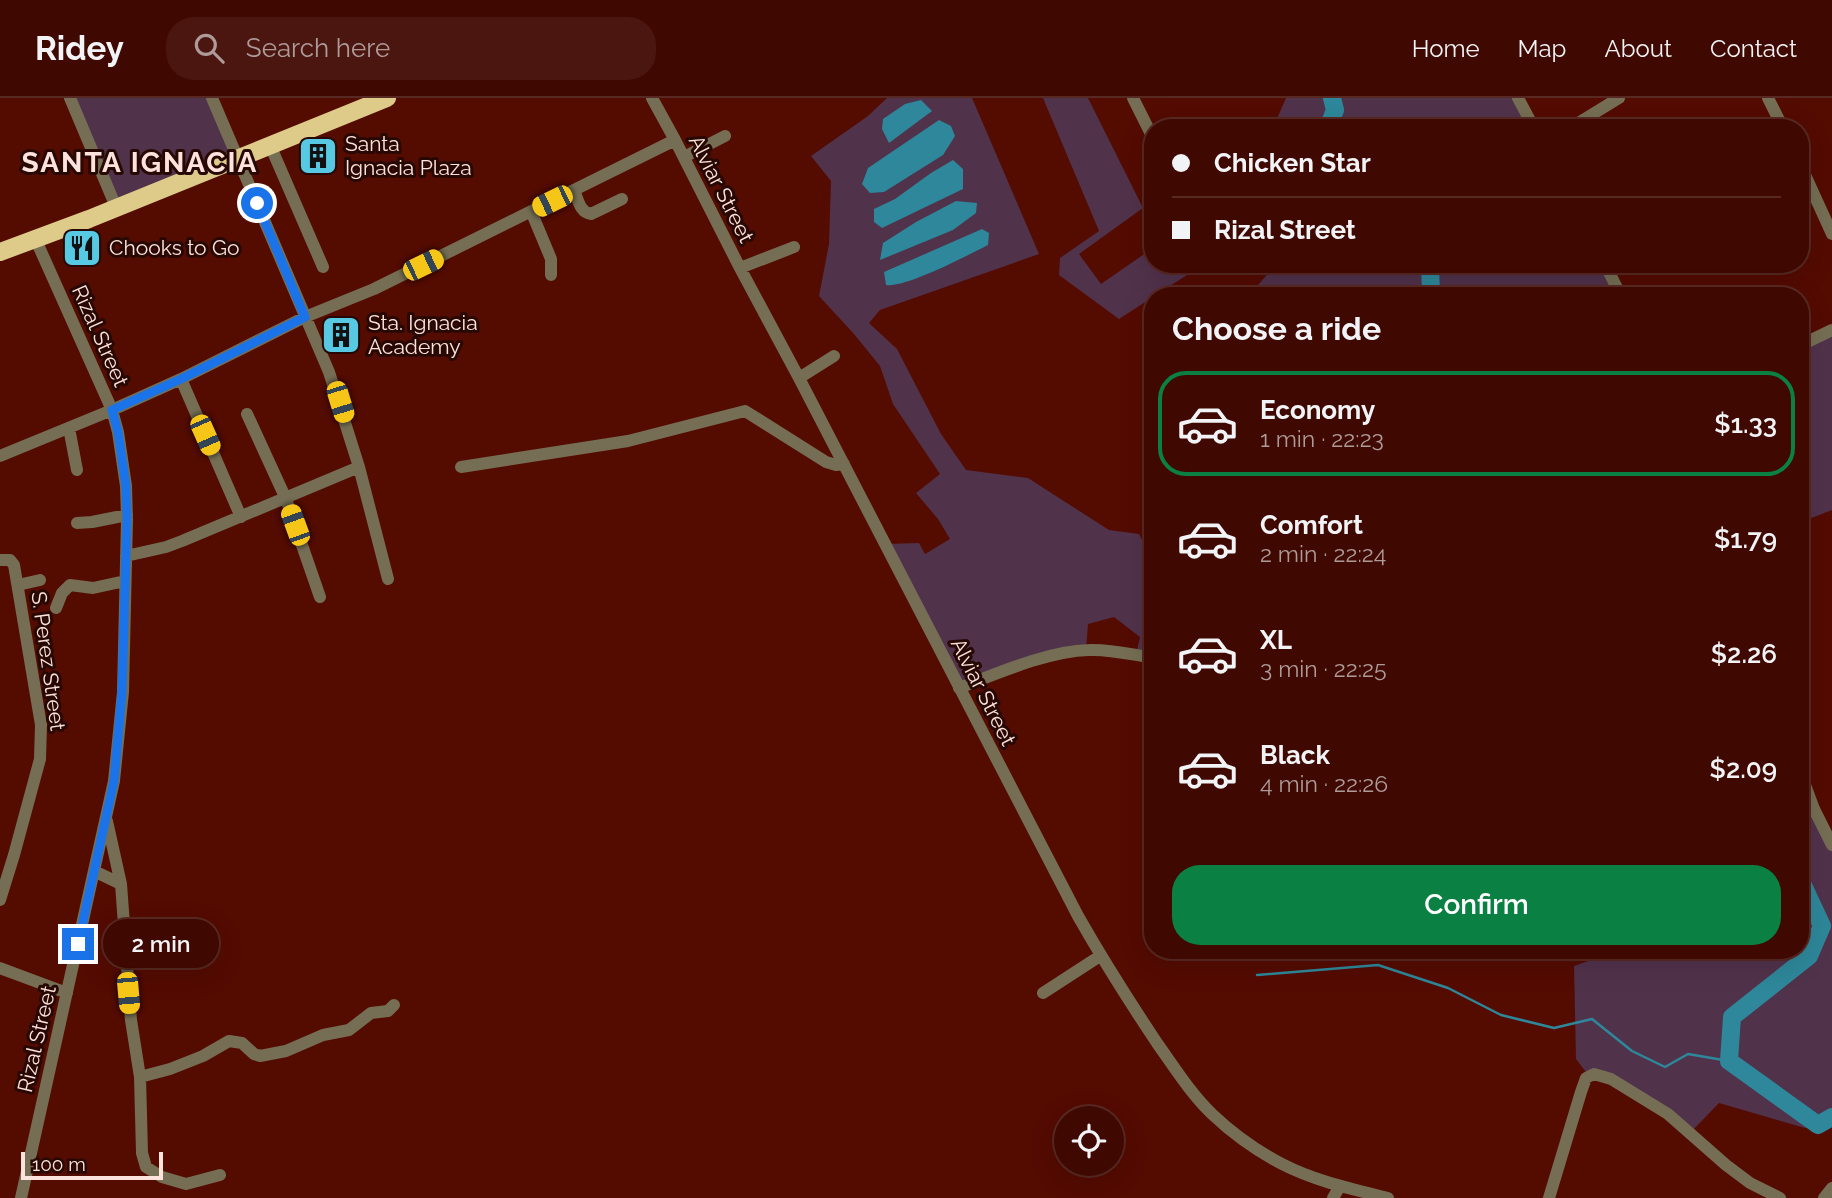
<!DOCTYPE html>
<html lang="en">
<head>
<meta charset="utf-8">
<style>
	body { margin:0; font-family:Raleway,sans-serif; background:#4a160f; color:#f1f3f6; height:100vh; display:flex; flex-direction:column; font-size:26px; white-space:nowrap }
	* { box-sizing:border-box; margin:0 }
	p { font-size:23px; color:#ad9a99 }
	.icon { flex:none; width:38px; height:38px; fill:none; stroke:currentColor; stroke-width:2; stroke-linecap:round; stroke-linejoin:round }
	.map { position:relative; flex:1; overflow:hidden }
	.drawer { position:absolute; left:1144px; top:189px; width:665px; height:672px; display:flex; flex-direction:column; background:#3f0800; border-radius:28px; box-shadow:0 7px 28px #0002,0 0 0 2px #582922 }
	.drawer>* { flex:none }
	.banner { position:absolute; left:1144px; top:21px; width:665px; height:154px; border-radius:28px; box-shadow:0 7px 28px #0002,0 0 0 2px #582922; display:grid; align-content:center; height:154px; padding:0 28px; background:#3f0800 }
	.tools { position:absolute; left:1054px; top:1008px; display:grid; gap:14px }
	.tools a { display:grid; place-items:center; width:70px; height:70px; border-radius:50%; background:#3f0800; box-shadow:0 7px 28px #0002,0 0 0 2px #582922; font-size:35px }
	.scale { position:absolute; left:21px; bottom:18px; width:142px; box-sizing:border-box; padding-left:7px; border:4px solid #fee3dc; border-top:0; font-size:19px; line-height:24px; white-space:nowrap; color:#fee3dc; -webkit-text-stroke:5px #270803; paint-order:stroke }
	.end { position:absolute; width:32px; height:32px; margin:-16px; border:9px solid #1a73e8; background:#fff; box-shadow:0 0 0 4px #fff }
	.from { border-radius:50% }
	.bubble { position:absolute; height:49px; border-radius:24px; background:#3f0800; box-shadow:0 7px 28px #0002,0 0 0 2px #582922; font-size:23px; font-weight:600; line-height:49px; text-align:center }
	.car { position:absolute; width:21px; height:42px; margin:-21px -10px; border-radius:9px; box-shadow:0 0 5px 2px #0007; background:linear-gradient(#f5c518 24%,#345 0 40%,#f5c518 0 76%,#345 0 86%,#f5c518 0) }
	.banner b { display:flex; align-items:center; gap:24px; height:66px; font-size:26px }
	.banner b+b { border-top:2px solid #582922 }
	.banner i { width:18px; height:18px; background:#f1f3f6 }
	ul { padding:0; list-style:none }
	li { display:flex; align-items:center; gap:21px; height:105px; margin:0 14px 10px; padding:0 14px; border:4px solid transparent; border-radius:28px }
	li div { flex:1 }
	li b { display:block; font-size:26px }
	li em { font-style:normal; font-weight:600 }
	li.active { border-color:#0b8043 }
	li>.icon { width:63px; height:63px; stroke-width:1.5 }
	h2 { padding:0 28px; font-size:32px; line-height:84px }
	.action { display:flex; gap:14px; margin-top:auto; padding:14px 28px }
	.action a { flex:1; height:80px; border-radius:28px; background:#0b8043; color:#fff; font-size:28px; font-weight:600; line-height:80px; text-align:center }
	header { display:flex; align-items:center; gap:42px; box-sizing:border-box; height:98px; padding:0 35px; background:#3f0800; border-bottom:2px solid #582922 }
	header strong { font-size:33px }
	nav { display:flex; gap:38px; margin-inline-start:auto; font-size:24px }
	.search { width:490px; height:63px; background:#4a160f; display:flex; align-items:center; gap:18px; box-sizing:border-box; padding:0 24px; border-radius:28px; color:#ad9a99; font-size:26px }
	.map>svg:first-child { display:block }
	.green { fill:#51324b }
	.water { fill:#2e879a }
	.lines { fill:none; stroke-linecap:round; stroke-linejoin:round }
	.stream { stroke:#2e879a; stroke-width:2.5 }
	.river { stroke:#2e879a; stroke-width:18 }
	.minor { stroke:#756e54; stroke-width:12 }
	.highway { stroke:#decb8a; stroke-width:18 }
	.route { stroke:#1a73e8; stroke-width:9 }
	.labels { text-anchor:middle; stroke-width:6; stroke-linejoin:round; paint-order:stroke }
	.poi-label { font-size:21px; fill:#fee3dc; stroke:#270803; text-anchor:start }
	.street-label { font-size:21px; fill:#fee3dc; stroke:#270803 }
	.district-label { font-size:28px; font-weight:bold; letter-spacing:2px; fill:#fee3dc; stroke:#270803 }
</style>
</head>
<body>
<header>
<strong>Ridey</strong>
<div class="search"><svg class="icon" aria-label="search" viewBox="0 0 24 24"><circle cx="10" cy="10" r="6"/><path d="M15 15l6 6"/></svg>Search here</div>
<nav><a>Home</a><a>Map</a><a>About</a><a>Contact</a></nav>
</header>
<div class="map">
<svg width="1832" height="1100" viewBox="0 0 1832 1100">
	<rect width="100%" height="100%" fill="#540b00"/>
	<path class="green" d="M 70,0 L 211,0 L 236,59 L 117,107 Z
		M 887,0 L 972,0 L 1039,156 L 880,212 L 869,225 L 897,251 L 941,336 L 966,372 L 1028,380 L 1109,432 L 1139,436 L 1153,464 L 1153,558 L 1136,557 L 1140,539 L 1114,519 L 1088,526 L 1086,552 L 959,590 L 885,446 L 919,445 L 925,456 L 950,441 L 938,421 L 916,395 L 940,376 L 893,306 L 880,268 L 854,236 L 819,198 L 829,146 L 831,83 L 811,58 L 868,18 Z
		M 1043,0 L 1088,0 L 1143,110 L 1079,156 L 1101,186 L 1153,150 L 1153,166 L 1204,166 L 1119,221 L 1059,177 L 1060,160 L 1099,133 Z
		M 1286,0 L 1518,0 L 1534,30 L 1273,30 Z
		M 1273,166 L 1604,166 L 1621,198 L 1248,198 L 1275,168 Z
		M 1832,231 L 1832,412 L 1801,424 L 1801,246 Z
		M 1801,676 L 1832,747 L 1832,1022 L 1805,1030 L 1719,1005 L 1690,1035 L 1611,981 L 1589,978 L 1576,961 L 1574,868 L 1619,852 L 1801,852 Z"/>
	<path class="water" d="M 921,2 L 932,13 L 889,45 L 882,31 L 883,21 L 905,6 Z
		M 939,22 L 951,28 L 955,38 L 943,57 L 884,94 L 870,95 L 862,86 L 868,70 Z
		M 953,62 L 963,71 L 963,91 L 882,130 L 874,124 L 874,111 L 895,101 L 931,75 Z
		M 956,103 L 977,105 L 976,115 L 953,132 L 880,162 L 883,145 L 916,124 Z
		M 982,131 L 989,135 L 988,147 C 968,157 906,190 886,187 L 884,174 Z"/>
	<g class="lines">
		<path class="stream" d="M 1257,877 L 1378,867 L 1448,890 L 1501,917 L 1554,930 L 1592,921 L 1632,953 L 1665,969 L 1688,956 L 1729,963"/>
		<path class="river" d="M 1328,30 L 1335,12 L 1332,0
			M 1428,166 L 1430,168 L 1431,195 L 1436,198
			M 1801,783 L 1822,828 L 1809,858 L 1732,919 L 1729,963 L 1818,1027 L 1832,1019"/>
		<path class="minor" d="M 70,0 L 116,109
			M 212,0 L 329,274 L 359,369
			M 652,0 L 675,42 L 740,170 L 799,280 L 1078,818 C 1103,862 1129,903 1157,945 C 1174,969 1191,996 1212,1016 C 1232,1035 1257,1053 1282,1066 C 1315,1083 1352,1091 1388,1100
			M 1133,0 L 1153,40
			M 1518,0 L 1534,30
			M 1768,0 L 1783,30
			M 1570,30 L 1619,0
			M 270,47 L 323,169
			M 684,59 L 725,38
			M 1801,68 L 1832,136
			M 574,92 C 578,101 580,115 591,116 L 622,101
			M 531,113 L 551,161 L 551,177
			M 1605,166 L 1621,198
			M 740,170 L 794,149
			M 1801,247 L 1832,232
			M 799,280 L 834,258
			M 181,281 L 241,419
			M 247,316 L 286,401 L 320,499
			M 69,330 L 77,372
			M 0,358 L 112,312 L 181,281 L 305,219 L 374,191 L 675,42
			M 461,369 L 628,343 L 745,313 L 826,364 L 836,367 L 844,366
			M 77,425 L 92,424 L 127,417
			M 126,458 L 166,449 L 182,443 L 359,369 L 388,481
			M 0,462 L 10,462 L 14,467 L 41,627 L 40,661 L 14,757 L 0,802
			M 18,487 L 40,482
			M 56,510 L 62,495 L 70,487 L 93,490 L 125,483
			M 959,590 C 998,575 1048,553 1089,552 C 1109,551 1129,556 1148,559
			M 1801,676 L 1814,711 L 1832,747
			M 107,723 L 121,786
			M 94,773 L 121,786 L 131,922 L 140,979 L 142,1055 L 146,1069 L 162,1079 L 186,1086 L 220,1077
			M 0,870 L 67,895
			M 1043,895 L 1100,858
			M 140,979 L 170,971 L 203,958 L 229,943 L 242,945 L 254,956 L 260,958 L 286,953 L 323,937 L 349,932 L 371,915 L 388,913 L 394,907
			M 21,1100 L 114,683 L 123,594 L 127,421 L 126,388 L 118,334 L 112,312 L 35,140
			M 1333,1100 L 1340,1088
			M 1549,1100 L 1581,994 L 1586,980 L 1594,976 L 1611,981 L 1668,1016 L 1726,1067 L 1750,1085 L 1780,1100
			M 1824,1100 L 1832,1090"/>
		<path class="highway" d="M 0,154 L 89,121 L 387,0"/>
	</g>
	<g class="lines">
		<path class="route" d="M 78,846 L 114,683 L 122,594 L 127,421 L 126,388 L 118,334 L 112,312 L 181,281 L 305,219 L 257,105"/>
	</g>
	<defs>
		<g id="building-square" transform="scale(2.0125)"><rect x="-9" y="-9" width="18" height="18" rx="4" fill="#57c9e2" stroke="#270803"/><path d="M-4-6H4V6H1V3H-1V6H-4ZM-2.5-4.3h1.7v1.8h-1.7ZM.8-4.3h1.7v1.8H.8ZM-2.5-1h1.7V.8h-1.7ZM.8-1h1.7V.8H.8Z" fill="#111"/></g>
		<g id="restaurant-square" transform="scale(2.0125)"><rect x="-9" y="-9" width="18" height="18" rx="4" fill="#57c9e2" stroke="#270803"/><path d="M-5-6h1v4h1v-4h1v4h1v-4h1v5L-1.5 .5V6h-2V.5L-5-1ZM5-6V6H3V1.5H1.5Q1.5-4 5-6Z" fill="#111"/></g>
	</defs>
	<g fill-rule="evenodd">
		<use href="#building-square" x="318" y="58"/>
		<use href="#restaurant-square" x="82" y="150"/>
		<use href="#building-square" x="341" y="237"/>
	</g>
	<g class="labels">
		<g class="poi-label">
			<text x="345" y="53">Santa<tspan x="345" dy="24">Ignacia Plaza</tspan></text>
			<text x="109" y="157">Chooks to Go</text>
			<text x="368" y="232">Sta. Ignacia<tspan x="368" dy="24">Academy</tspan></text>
		</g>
		<g class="street-label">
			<text transform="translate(721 91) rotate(63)" y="7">Alviar Street</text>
			<text transform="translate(100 238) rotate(66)" y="7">Rizal Street</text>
			<text transform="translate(48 563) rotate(82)" y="7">S. Perez Street</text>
			<text transform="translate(983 594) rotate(63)" y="7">Alviar Street</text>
			<text transform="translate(37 941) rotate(-77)" y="7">Rizal Street</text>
		</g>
		<g class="district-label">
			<text x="140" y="74">SANTA IGNACIA</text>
		</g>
	</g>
</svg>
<div class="tools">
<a><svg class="icon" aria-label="locate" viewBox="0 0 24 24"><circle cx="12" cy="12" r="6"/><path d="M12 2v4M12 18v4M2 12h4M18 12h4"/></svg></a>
</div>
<div class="scale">100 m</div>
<i class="end from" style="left:257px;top:105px"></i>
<i class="end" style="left:78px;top:846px"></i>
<div class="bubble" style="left:103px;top:821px;width:116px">2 min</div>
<i class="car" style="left:552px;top:103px;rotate:244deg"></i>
<i class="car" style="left:423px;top:167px;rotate:64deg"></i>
<i class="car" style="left:340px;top:304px;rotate:163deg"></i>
<i class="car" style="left:205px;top:337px;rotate:156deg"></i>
<i class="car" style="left:295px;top:427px;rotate:340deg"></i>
<i class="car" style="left:128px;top:895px;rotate:175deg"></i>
<div class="banner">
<b><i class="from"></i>Chicken Star</b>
<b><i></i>Rizal Street</b>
</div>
<section class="drawer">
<h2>Choose a ride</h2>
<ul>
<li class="active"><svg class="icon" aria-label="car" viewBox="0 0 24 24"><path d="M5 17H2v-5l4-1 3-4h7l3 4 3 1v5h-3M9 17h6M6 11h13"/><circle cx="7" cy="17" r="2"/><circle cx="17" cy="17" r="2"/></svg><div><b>Economy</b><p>1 min · 22:23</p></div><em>$1.33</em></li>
<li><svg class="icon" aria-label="car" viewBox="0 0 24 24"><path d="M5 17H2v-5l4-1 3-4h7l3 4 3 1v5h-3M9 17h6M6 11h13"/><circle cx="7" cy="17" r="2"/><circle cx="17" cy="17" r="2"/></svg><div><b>Comfort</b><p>2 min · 22:24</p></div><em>$1.79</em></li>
<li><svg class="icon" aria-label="car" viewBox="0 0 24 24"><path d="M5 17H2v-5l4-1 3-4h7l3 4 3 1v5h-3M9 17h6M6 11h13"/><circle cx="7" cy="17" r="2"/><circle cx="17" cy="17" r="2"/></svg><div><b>XL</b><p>3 min · 22:25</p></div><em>$2.26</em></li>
<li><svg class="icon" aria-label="car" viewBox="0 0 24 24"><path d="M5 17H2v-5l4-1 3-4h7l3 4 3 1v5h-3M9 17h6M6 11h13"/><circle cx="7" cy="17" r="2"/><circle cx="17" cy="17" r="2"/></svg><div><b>Black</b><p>4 min · 22:26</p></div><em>$2.09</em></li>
</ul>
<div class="action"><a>Confirm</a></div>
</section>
</div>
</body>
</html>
